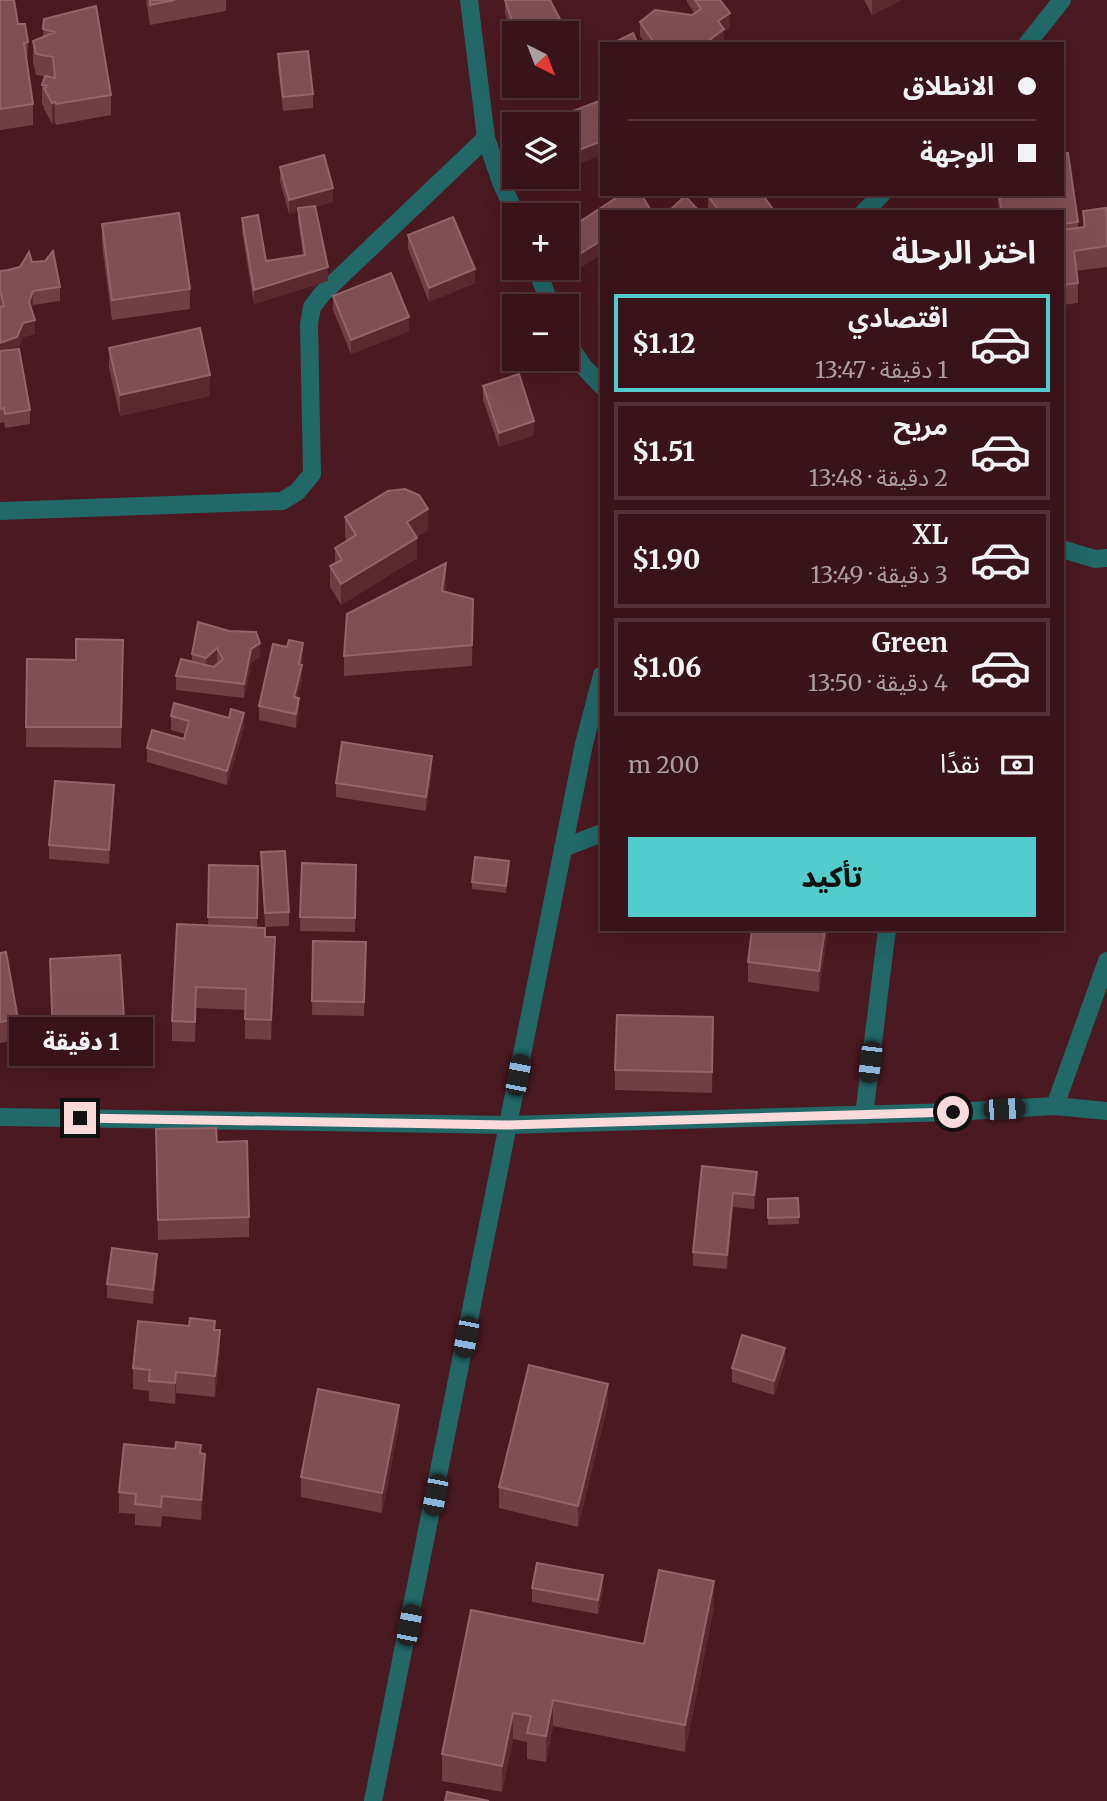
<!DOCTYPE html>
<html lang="ar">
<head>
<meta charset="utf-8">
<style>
	body { margin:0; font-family:Merriweather,"Noto Sans Arabic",serif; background:#3f1c22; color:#f1f3f6; direction:rtl; height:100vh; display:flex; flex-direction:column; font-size:26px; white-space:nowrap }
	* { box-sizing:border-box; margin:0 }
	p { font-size:23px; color:#ab9ea2 }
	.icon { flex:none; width:38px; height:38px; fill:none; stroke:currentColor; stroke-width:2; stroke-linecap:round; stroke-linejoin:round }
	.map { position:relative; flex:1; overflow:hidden; direction:ltr }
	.details { position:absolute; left:600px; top:210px; width:464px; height:721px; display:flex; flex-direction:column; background:#381319; border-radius:0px; box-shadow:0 7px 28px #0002,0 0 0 2px #523238; direction:rtl }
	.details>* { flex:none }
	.guide { position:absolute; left:600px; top:42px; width:464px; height:154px; border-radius:0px; box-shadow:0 7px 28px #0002,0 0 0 2px #523238; direction:rtl; display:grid; align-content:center; height:154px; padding:0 28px; background:#381319 }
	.needle { width:46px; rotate:138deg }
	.fabs { position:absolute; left:502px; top:21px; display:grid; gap:14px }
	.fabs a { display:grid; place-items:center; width:77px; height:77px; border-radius:0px; background:#381319; box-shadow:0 7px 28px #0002,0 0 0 2px #523238; font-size:35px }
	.end { position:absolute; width:32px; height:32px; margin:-16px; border:9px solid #fbdadc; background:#111; box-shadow:0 0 0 4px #111 }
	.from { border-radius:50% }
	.bubble { position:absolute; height:49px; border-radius:0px; background:#381319; box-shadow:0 7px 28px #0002,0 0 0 2px #523238; font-size:23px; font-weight:800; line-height:49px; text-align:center; direction:rtl }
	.car { position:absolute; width:21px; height:42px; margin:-21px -10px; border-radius:9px; box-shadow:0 0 5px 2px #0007; background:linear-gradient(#222 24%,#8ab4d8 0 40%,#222 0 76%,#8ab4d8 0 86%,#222 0) }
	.guide b { display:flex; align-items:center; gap:24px; height:66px; font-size:26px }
	.guide b+b { border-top:2px solid #523238 }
	.guide i { width:18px; height:18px; background:#f1f3f6 }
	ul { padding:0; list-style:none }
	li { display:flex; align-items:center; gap:21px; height:98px; margin:0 14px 10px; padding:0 14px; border:4px solid #523238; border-radius:0px }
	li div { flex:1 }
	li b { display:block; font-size:26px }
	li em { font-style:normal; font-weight:800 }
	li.current { border-color:#53cdcb }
	li>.icon { width:63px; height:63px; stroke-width:1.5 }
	h2 { padding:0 28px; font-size:32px; line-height:84px }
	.pay { display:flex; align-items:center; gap:18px; height:77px; padding:0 28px; font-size:26px }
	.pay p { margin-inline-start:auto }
	.button { display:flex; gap:14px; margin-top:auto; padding:14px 28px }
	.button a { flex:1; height:80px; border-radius:0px; background:#53cdcb; color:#111; font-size:28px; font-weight:800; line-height:80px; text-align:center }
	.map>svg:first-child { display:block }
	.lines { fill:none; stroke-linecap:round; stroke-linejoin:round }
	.minor { stroke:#216867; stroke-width:18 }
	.tertiary { stroke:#216867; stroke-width:18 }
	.wall { fill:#703e43 }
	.shaded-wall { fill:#5b282f }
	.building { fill:#7f4f54; stroke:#936469; stroke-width:2 }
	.route { stroke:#fbdadc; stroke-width:9 }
</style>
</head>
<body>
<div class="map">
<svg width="1107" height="1801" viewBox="0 0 1107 1801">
	<rect width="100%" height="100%" fill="#4a1921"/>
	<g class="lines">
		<path class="minor" d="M 469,0 L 486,138 L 501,182 L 516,215
			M 536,268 L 551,306
			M 567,342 L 583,366 L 602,386
			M 0,511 L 282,501 L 297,492 L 312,474 L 309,324 L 312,307 L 322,294 L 486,138
			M 1062,549 L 1095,559 L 1107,558
			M 563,848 L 602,833
			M 1055,1106 L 1107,961
			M 864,1115 L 887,929
			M 0,1117 L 508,1125 L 953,1112 L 1055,1106 L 1107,1111"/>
		<path class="tertiary" d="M 1027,44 L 1062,0
			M 864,212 L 882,194
			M 373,1801 L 584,744 L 602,675"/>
	</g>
	<path class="wall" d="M 0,0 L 18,24 L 28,42 L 27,63 L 33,104 L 33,125 L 0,130 Z
		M 146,0 L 226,0 L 226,11 L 150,25 Z
		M 505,0 L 550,0 L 573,44 L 573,58 L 567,61 L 567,33 L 514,33 L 514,42 L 505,13 Z
		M 687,0 L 720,0 L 730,27 L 724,31 L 724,43 L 646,44 L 640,36 L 640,22 L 692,15 L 694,13 L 687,2 Z
		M 864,0 L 901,0 L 872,15 Z
		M 44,19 L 111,95 L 111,115 L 56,125 L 55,122 L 52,124 L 44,109 L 44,106 L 42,105 L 42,85 L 53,77 L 36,75 L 33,62 L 33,41 L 43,37 Z
		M 278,54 L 313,94 L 313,108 L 283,111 L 278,68 Z
		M 602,100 L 571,167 L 567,157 L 567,124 L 557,124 L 557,117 Z
		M 280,167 L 333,202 L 315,207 L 328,281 L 254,304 L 242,232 L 242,218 L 266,261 L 303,255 L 298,222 L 298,211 L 289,214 L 280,181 Z
		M 622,194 L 641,194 L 650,209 L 650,212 L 602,212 L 602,254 L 578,269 L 567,252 L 567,230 Z
		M 997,194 L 1062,194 L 1078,222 L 1078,228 L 1083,227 L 1083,211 L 1107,220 L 1107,267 L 1076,271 L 1078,283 L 1078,303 L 1062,305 L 1062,212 L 999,212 Z
		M 708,196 L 772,212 L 709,212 L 708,210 Z
		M 102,224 L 190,289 L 190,309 L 112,320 L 102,245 Z
		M 408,235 L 475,283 L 429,302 L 408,249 Z
		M 32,262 L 60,287 L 60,301 L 33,305 L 31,309 L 35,334 L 23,337 L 18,349 L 30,410 L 30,424 L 5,428 L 4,422 L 0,423 L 0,271 L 8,270 Z
		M 333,296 L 409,331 L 351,354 L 333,310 Z
		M 109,348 L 210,396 L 120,416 L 109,368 Z
		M 483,386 L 534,435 L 499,447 L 483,400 Z
		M 345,517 L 428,530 L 416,537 L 417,558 L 341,605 L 330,587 L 330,566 L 335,563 L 335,548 L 347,541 L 345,537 Z
		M 446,584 L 445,592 L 473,599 L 472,666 L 344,676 L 344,656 Z
		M 198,622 L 260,657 L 251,663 L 244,698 L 176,690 L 176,676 L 192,662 L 192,654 Z
		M 123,640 L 121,748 L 26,747 L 27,659 L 76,660 Z
		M 303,657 L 302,665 L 302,679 L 297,698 L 299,712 L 296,728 L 259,720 L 259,706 Z
		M 171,716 L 244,727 L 227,785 L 147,762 L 147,748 L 184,739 L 185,734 L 171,730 Z
		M 432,770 L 426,811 L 336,797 L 336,783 Z
		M 114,799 L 109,864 L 49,859 L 49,845 Z
		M 261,852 L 289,912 L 289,926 L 265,927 Z
		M 302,863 L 356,865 L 355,932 L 300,931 Z
		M 209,865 L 258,866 L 257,927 L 265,937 L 275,958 L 271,1040 L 245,1039 L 245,1010 L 196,1008 L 195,1042 L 172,1041 L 172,1021 L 208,926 Z
		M 509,868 L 506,893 L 472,889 L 472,882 Z
		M 828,929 L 819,992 L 748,982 L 748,962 Z
		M 313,941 L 366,942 L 364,1016 L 312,1015 Z
		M 0,953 L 18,1019 L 18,1040 L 0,1043 Z
		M 50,959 L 125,1034 L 125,1055 L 53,1059 Z
		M 713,1038 L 712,1093 L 615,1090 L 615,1070 Z
		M 156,1129 L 217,1142 L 249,1217 L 249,1237 L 158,1240 Z
		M 702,1166 L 757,1186 L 754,1209 L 733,1207 L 727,1269 L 693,1266 L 693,1252 Z
		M 798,1198 L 799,1224 L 768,1225 L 768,1199 Z
		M 157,1268 L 153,1304 L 107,1298 L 107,1284 Z
		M 215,1330 L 220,1351 L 215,1397 L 176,1393 L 175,1404 L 149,1401 L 149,1391 L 133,1389 L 133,1368 Z
		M 785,1362 L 774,1395 L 732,1382 L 732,1368 Z
		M 608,1404 L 578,1527 L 499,1508 L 499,1487 Z
		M 399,1425 L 382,1513 L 301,1497 L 301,1477 Z
		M 201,1454 L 205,1474 L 201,1520 L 162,1516 L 161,1527 L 135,1525 L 135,1514 L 119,1513 L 119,1492 Z
		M 532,1588 L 603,1589 L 598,1614 L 532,1602 Z
		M 714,1607 L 685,1752 L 553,1726 L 546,1762 L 527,1759 L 527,1742 L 513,1739 L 502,1792 L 442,1781 L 442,1754 L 471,1610 L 644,1644 Z"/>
	<path class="shaded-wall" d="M 872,0 L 901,0 L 872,15 Z
		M 730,13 L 730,27 L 724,31 L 724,43 L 704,44 L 718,21 Z
		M 573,44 L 573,58 L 567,61 L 567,47 Z
		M 55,102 L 55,122 L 52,124 L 52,103 Z
		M 602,141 L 602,155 L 571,167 L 571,153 Z
		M 333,188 L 333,202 L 289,214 L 289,200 Z
		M 602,240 L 602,254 L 578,269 L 578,255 Z
		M 328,267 L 328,281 L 254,304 L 254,290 Z
		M 475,269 L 475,283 L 429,302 L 429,288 Z
		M 33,291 L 33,305 L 29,316 L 29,302 Z
		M 409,317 L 409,331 L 351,354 L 351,340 Z
		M 35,320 L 35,334 L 23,337 L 17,351 L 0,357 L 0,343 L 23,323 Z
		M 210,375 L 210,396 L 120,416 L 120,395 Z
		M 534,421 L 534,435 L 499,447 L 499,433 Z
		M 428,509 L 428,530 L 407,542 L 407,522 Z
		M 417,538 L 417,558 L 341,605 L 341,584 Z
		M 446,563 L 446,584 L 442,612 L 442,591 Z
		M 260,643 L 260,657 L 251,663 L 244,698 L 244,684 L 251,649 Z
		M 303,643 L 303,657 L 301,670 L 302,665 L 302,679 L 294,711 L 294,697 L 299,664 Z
		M 217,648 L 217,662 L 206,672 L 206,658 Z
		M 299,698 L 299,712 L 296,728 L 296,714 Z
		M 244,713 L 244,727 L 227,785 L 227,771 Z
		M 432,756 L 432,770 L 426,811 L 426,797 Z
		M 114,785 L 114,799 L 109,864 L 109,850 Z
		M 825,929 L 828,929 L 819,992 L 819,971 Z
		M 275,937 L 275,958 L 271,1040 L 271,1020 Z
		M 196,987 L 196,1008 L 195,1042 L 195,1022 Z
		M 757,1172 L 757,1186 L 754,1209 L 754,1195 Z
		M 733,1193 L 733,1207 L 727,1269 L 727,1255 Z
		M 157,1254 L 157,1268 L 153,1304 L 153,1290 Z
		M 220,1330 L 220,1351 L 215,1397 L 215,1376 Z
		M 785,1348 L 785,1362 L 774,1395 L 774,1381 Z
		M 176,1372 L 176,1393 L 175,1404 L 175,1383 Z
		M 608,1384 L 608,1404 L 578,1527 L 578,1506 Z
		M 399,1405 L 399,1425 L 382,1513 L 382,1493 Z
		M 205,1454 L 205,1474 L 201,1520 L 201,1500 Z
		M 603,1575 L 603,1589 L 598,1614 L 598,1600 Z
		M 714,1581 L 714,1607 L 685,1752 L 685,1725 Z
		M 553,1700 L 553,1726 L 546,1762 L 546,1736 Z
		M 513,1713 L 513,1739 L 502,1792 L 502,1766 Z"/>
	<path class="building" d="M 0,0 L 14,0 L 18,24 L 25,24 L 28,42 L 24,43 L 33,104 L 0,109 Z
		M 150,0 L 175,0 L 150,5 Z
		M 505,0 L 550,0 L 573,44 L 567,47 L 567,33 L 516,33 Z
		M 695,0 L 720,0 L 730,13 L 718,21 L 724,29 L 704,44 L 655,44 L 640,22 L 655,10 L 692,15 L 701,9 Z
		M 96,6 L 111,95 L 56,104 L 55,102 L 52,103 L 44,88 L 47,86 L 42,85 L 45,76 L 55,78 L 53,57 L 36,54 L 33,41 L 55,32 L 43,29 L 44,19 Z
		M 633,33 L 638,44 L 611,44 Z
		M 308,51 L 313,94 L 283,97 L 278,54 Z
		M 602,100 L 602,141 L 571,153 L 567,143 L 567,124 L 560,124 L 557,117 Z
		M 1068,153 L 1078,222 L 1062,224 L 1062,212 L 1002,212 L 999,194 L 1062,194 L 1062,154 Z
		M 324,155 L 333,188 L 289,200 L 280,167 Z
		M 622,194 L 641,194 L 650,209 L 645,212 L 602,212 L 602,240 L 578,255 L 567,238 L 567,230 Z
		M 710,194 L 762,194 L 772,208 L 768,212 L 720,212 L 708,196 Z
		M 685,196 L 700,212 L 668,212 Z
		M 315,206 L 328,267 L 254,290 L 242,218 L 258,215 L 266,261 L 305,255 L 298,208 Z
		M 1106,208 L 1107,220 L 1107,246 L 1074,251 L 1078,283 L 1062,285 L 1062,230 L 1085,227 L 1083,211 Z
		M 179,213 L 190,289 L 112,300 L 102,224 Z
		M 453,217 L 475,269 L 429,288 L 408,235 Z
		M 53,251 L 60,287 L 33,291 L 29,302 L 35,320 L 23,323 L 17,337 L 0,343 L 0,307 L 4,306 L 0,290 L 0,271 L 8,270 L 20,267 L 29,252 L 32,262 L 45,261 Z
		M 391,273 L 409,317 L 351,340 L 333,296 Z
		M 200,328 L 210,375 L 120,395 L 109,348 Z
		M 19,349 L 30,410 L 5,414 L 4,408 L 0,409 L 0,351 Z
		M 519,374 L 534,421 L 499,433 L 483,386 Z
		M 405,489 L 419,495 L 428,509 L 407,522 L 417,538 L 341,584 L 330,566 L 342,560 L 335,548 L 356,535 L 345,517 L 388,491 Z
		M 446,563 L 442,591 L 473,599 L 472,645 L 344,656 L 347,614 Z
		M 198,622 L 229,631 L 256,632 L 260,643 L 251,649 L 244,684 L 176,676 L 181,659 L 214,667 L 223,659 L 217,648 L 206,658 L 192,654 Z
		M 76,639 L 123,640 L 121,727 L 26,727 L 27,659 L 76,660 Z
		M 289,640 L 303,643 L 299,664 L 302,665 L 294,697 L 299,698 L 296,714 L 259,706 L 273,644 L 287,647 Z
		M 174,703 L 229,718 L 231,709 L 244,713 L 227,771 L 147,748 L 152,730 L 184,739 L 189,721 L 171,716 Z
		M 342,742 L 432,756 L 426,797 L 336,783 Z
		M 55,781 L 114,785 L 109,850 L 49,845 Z
		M 285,851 L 289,912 L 265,913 L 261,852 Z
		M 475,857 L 509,861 L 506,886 L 472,882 Z
		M 302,863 L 356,865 L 355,918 L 300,917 Z
		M 209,865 L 258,866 L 257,918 L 208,917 Z
		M 177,924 L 265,928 L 265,937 L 275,937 L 271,1020 L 245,1019 L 246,989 L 196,987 L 195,1022 L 172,1021 Z
		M 752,929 L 825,929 L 819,971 L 748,962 Z
		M 313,941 L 366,942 L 364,1002 L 312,1001 Z
		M 6,952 L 18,1019 L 0,1022 L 0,953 Z
		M 120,955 L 125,1034 L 53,1038 L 50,959 Z
		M 617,1015 L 713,1017 L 712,1072 L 615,1070 Z
		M 216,1128 L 217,1142 L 247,1141 L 249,1217 L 158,1220 L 156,1129 Z
		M 702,1166 L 757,1172 L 754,1195 L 733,1193 L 727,1255 L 693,1252 Z
		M 798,1198 L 799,1217 L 768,1218 L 768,1199 Z
		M 112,1248 L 157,1254 L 153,1290 L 107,1284 Z
		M 190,1318 L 215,1321 L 214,1330 L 220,1330 L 215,1376 L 176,1372 L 175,1383 L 149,1381 L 150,1370 L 133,1368 L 138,1321 L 189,1326 Z
		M 742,1335 L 785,1348 L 774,1381 L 732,1368 Z
		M 529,1365 L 608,1384 L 578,1506 L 499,1487 Z
		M 318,1389 L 399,1405 L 382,1493 L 301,1477 Z
		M 176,1442 L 201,1445 L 200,1453 L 205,1454 L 201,1500 L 162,1496 L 161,1507 L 135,1504 L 136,1494 L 119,1492 L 124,1444 L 175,1449 Z
		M 537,1563 L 603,1575 L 598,1600 L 532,1588 Z
		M 659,1570 L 714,1581 L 685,1725 L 553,1700 L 546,1736 L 527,1733 L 531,1716 L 513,1713 L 502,1766 L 442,1754 L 471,1610 L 644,1644 Z
		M 447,1792 L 489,1801 L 445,1801 Z"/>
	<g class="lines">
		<path class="route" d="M 80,1118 L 508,1125 L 953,1112"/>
	</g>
</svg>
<div class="fabs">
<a><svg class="needle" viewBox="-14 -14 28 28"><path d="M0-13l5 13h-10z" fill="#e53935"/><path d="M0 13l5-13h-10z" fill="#ab9ea2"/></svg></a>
<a><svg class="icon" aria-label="layers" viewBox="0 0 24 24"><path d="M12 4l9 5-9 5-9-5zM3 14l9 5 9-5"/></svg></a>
<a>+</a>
<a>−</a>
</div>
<i class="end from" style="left:953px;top:1112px"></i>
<i class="end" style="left:80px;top:1118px"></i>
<div class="bubble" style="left:9px;top:1017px;width:144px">1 دقيقة</div>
<i class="car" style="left:870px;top:1062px;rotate:187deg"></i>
<i class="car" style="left:518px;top:1075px;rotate:11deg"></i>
<i class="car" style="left:1004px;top:1109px;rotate:87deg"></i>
<i class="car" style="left:466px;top:1337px;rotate:191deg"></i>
<i class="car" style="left:435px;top:1495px;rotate:191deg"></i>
<i class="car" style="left:409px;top:1625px;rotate:11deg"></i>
<div class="guide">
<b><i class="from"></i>الانطلاق</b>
<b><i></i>الوجهة</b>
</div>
<section class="details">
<h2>اختر الرحلة</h2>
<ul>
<li class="current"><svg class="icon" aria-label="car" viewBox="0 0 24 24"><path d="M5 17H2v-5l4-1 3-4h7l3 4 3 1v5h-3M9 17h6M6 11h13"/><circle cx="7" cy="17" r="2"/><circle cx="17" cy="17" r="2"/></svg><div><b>اقتصادي</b><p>1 دقيقة · 13:47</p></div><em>$1.12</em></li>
<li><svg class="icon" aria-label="car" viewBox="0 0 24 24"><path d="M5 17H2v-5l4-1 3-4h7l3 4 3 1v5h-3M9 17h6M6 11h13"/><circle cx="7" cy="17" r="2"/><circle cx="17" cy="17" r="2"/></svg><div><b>مريح</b><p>2 دقيقة · 13:48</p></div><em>$1.51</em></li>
<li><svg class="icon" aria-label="car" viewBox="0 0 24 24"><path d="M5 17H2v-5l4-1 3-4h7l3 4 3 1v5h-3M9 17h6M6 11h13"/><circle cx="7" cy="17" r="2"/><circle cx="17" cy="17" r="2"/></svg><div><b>XL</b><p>3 دقيقة · 13:49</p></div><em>$1.90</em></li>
<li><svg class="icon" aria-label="car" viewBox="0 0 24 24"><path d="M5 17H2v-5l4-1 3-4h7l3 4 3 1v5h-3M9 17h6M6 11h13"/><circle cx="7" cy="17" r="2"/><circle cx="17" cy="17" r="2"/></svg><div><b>Green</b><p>4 دقيقة · 13:50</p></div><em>$1.06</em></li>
</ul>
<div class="pay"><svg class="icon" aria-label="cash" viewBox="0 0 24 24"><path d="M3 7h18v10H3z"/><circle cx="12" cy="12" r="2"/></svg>نقدًا<p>200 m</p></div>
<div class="button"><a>تأكيد</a></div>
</section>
</div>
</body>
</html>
